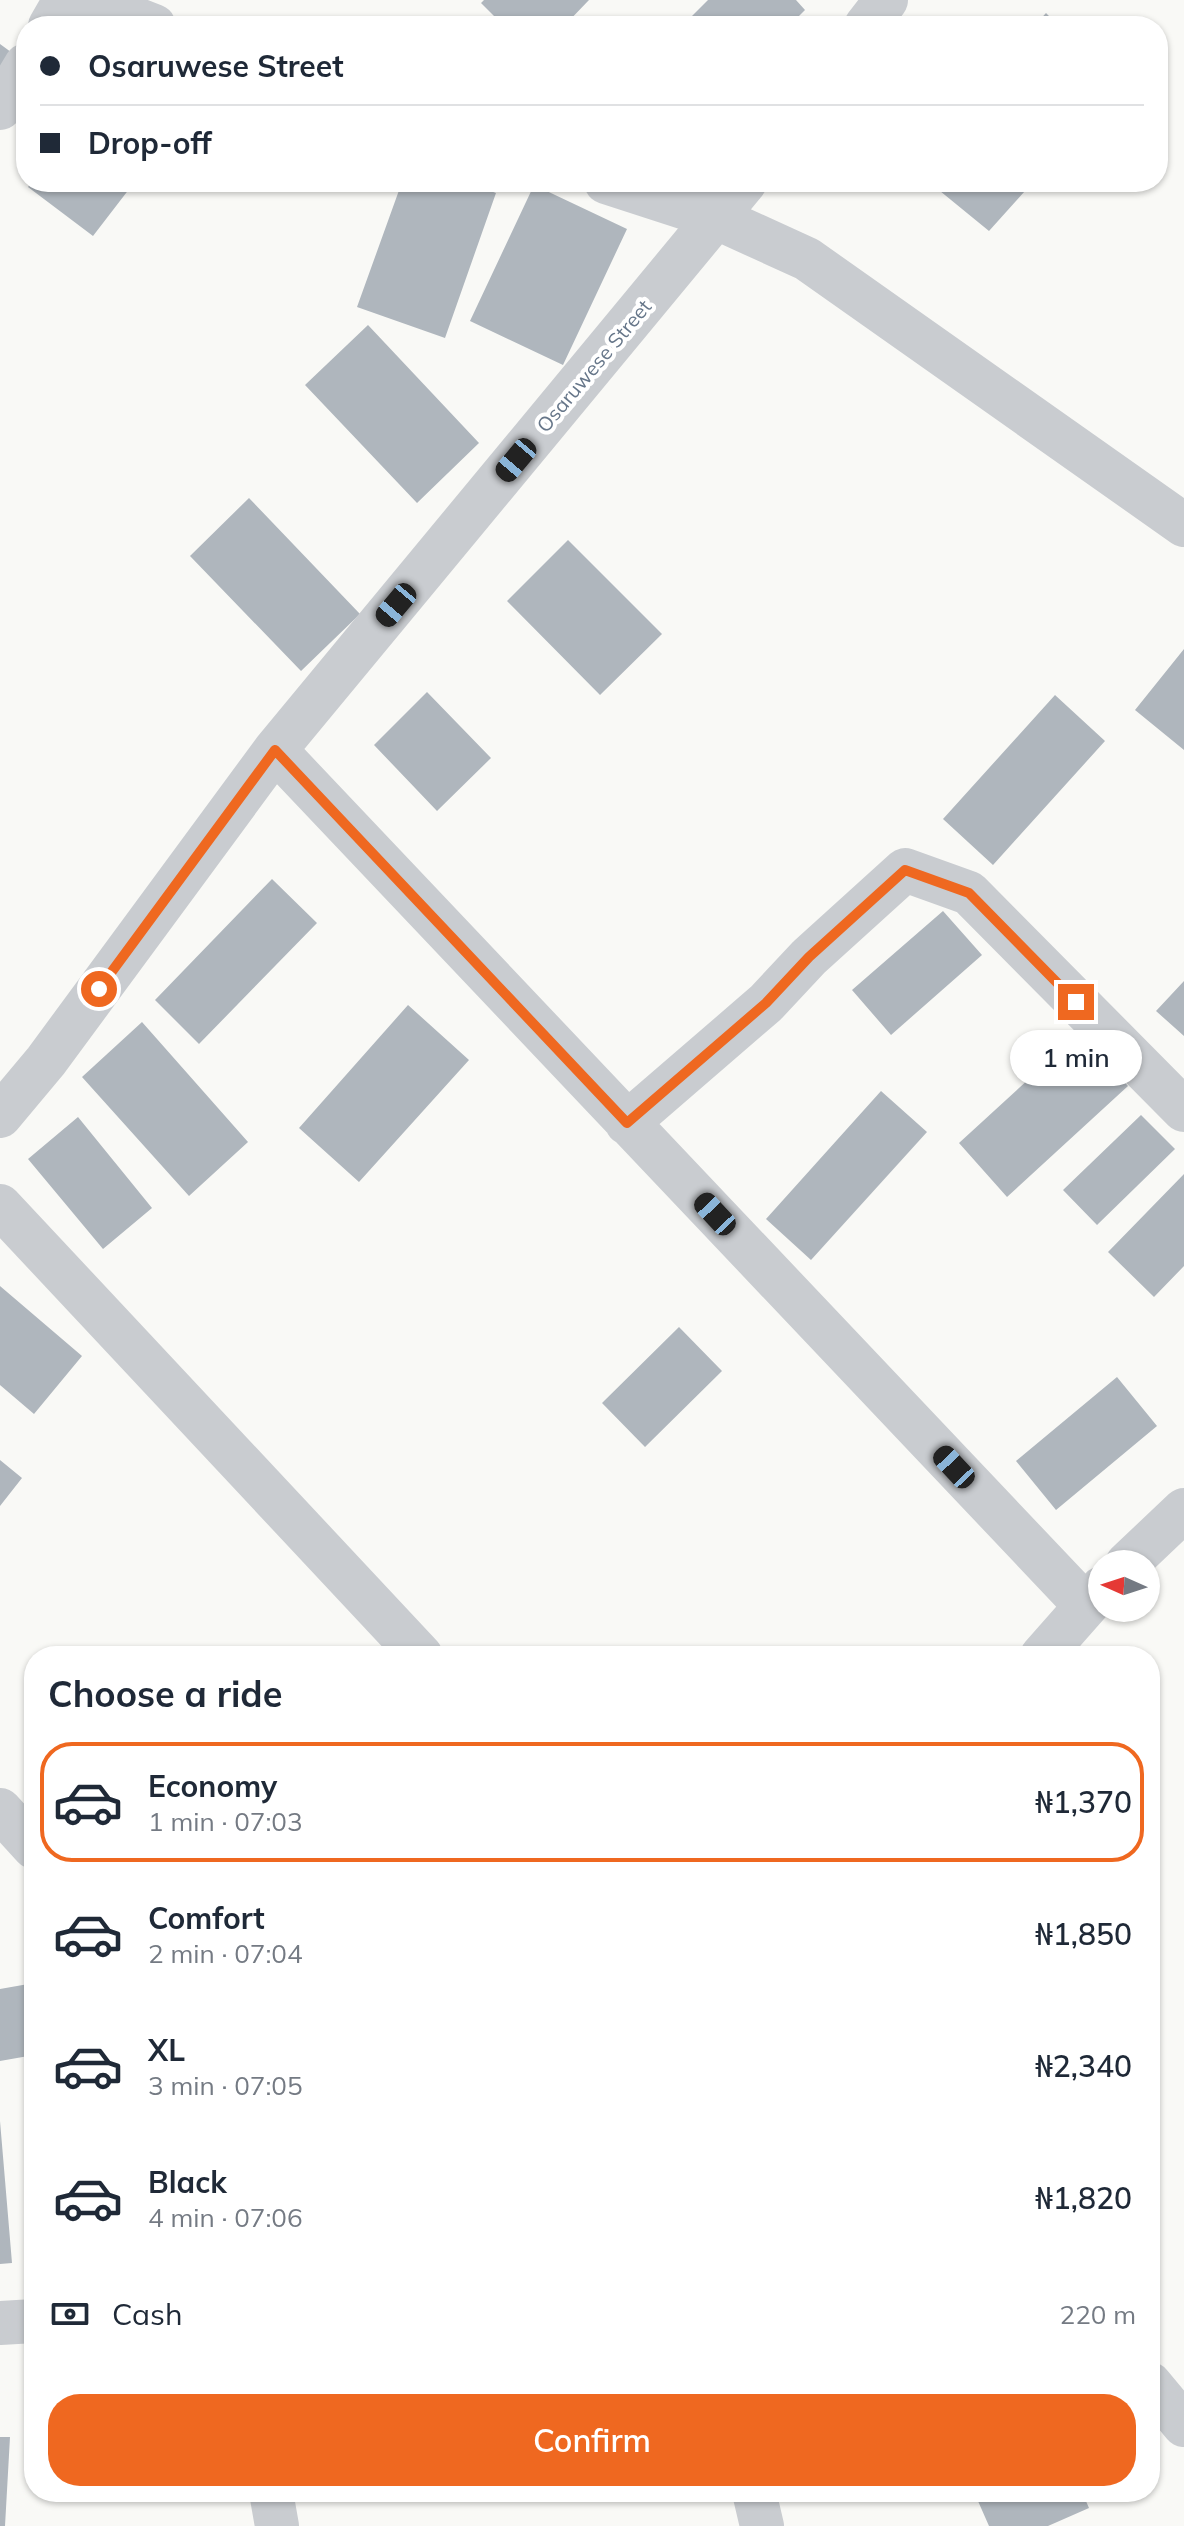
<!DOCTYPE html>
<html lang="en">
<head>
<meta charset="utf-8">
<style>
	body { margin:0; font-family:Mulish,sans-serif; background:#f6f6f7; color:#1f2937; height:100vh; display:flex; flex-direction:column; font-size:30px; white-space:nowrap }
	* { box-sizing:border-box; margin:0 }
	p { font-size:26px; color:#747a83 }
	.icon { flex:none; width:44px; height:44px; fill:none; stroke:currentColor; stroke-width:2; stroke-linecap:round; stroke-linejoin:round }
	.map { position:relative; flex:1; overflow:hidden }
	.drawer { position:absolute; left:24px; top:1646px; width:1136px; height:856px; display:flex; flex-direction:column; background:#fff; border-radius:32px; box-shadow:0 2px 6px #0004 }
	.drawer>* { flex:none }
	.banner { position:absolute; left:16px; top:16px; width:1152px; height:176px; border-radius:32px; box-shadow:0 2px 6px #0004; display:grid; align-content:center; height:176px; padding:0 24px; background:#fff }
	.needle { width:52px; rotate:273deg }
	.controls { position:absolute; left:1088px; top:1550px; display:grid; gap:16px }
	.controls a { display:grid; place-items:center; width:72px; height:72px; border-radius:50%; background:#fff; box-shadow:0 2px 6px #0004; font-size:40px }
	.end { position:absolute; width:36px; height:36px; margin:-18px; border:10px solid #ef6820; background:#fff; box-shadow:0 0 0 4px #fff }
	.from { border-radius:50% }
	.bubble { position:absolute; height:56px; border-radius:28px; background:#fff; box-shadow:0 2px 6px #0004; font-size:26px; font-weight:600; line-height:56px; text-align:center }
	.car { position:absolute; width:24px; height:48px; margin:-24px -12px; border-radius:10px; box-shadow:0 0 6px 2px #0007; background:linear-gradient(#222 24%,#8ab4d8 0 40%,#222 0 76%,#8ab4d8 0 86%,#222 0) }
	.banner b { display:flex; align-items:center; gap:28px; height:76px; font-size:30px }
	.banner b+b { border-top:2px solid #e0e1e3 }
	.banner i { width:20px; height:20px; background:#1f2937 }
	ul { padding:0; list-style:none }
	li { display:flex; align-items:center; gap:24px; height:120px; margin:0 16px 12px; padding:0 8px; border:4px solid transparent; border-radius:32px }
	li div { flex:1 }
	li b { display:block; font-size:30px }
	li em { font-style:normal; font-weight:600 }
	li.on { border-color:#ef6820 }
	li>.icon { width:72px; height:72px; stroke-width:1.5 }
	h2 { padding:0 24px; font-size:36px; line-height:96px }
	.pay { display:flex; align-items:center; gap:20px; height:88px; padding:0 24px; font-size:30px }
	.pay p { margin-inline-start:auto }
	.button { display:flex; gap:16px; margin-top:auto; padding:16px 24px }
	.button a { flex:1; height:92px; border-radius:32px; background:#ef6820; color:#fff; font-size:32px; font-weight:600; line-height:92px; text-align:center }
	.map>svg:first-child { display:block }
	.building { fill:#afb6bd }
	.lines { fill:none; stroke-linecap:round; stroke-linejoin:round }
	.minor { stroke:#c9ccd0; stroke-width:44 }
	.route { stroke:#ef6820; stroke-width:10 }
	.labels { text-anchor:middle; stroke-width:8; stroke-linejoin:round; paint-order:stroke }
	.street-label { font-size:20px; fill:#667689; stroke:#fff }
</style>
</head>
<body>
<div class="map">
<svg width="1184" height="2526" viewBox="0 0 1184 2526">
	<rect width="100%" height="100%" fill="#f9f9f6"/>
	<path class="building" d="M 484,0 L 589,0 L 564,26 L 504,26 L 481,3 Z
		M 708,0 L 796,0 L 805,10 L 789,26 L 682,26 Z
		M 1046,13 L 1059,26 L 1034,26 Z
		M 0,44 L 15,55 L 0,77 Z
		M 32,182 L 130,182 L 133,184 L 93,236 L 28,187 Z
		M 402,182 L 466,182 L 496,193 L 445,338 L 357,307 Z
		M 929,182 L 1033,182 L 989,231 Z
		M 534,185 L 627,229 L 563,365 L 470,321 Z
		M 368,325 L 479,443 L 417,503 L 305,385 Z
		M 249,498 L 360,614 L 301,671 L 190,556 Z
		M 568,540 L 662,634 L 600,695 L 507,601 Z
		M 1184,649 L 1184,750 L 1135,710 Z
		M 427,692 L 491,758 L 437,811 L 374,745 Z
		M 1055,695 L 1105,741 L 993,865 L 943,819 Z
		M 272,879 L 317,923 L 199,1044 L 155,1000 Z
		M 943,911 L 982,955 L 891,1035 L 852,990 Z
		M 1184,981 L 1184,1036 L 1156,1011 Z
		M 408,1005 L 469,1060 L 359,1182 L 299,1128 Z
		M 142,1022 L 248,1142 L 189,1196 L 82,1077 Z
		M 1080,1032 L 1128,1086 L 1007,1197 L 959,1143 Z
		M 881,1091 L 927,1132 L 811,1260 L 766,1219 Z
		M 1141,1115 L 1175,1149 L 1097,1225 L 1063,1190 Z
		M 78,1117 L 152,1208 L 103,1249 L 28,1159 Z
		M 1184,1174 L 1184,1266 L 1154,1297 L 1108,1252 Z
		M 0,1286 L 82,1356 L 34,1414 L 0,1385 Z
		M 679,1327 L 722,1371 L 645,1447 L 602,1403 Z
		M 1117,1377 L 1157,1426 L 1056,1510 L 1016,1461 Z
		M 0,1460 L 22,1478 L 0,1506 Z
		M 34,1983 L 34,2055 L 0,2061 L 0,1989 Z
		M 0,2121 L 12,2263 L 0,2264 Z
		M 0,2437 L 10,2437 L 5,2526 L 0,2526 Z
		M 974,2492 L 1082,2492 L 1089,2508 L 1048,2526 L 989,2526 Z"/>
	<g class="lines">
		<path class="minor" d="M 87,0 L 154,26
			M 50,26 L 65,0
			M 866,26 L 886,0
			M 0,108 L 26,65
			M 606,182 L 717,218 L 807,259 L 1184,525
			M 275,750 L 1085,1605
			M 0,1116 L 46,1061 L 275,750 L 745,182
			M 627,1123 L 766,1003 L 809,957 L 905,870 L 969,893 L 1184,1110
			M 0,1206 L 421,1656
			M 1127,1564 L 1184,1510
			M 1042,1656 L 1102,1588
			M 0,1810 L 34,1847
			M 0,2323 L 34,2321
			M 1150,2384 L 1184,2425
			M 271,2492 L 277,2526
			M 754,2492 L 762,2526"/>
	</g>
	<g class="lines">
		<path class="route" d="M 99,989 L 275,750 L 627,1123 L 766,1003 L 809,957 L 905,870 L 969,893 L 1076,1002"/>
	</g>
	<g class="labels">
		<g class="street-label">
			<text transform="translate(594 366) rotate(-50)" y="7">Osaruwese Street</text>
		</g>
	</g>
</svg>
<div class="controls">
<a><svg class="needle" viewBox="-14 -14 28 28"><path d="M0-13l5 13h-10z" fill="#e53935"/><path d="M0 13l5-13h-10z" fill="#747a83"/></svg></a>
</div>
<i class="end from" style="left:99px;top:989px"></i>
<i class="end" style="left:1076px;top:1002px"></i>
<div class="bubble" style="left:1010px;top:1030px;width:132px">1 min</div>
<i class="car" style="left:516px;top:460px;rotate:220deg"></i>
<i class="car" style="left:396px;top:605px;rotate:220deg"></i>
<i class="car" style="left:715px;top:1214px;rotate:317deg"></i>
<i class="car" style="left:954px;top:1467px;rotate:317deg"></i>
<div class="banner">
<b><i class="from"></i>Osaruwese Street</b>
<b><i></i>Drop-off</b>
</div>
<section class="drawer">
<h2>Choose a ride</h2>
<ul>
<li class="on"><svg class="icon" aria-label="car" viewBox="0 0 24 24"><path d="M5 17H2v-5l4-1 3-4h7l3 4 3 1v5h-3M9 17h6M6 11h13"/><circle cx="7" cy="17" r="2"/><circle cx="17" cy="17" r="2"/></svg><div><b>Economy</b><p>1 min · 07:03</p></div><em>₦1,370</em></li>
<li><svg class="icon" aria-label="car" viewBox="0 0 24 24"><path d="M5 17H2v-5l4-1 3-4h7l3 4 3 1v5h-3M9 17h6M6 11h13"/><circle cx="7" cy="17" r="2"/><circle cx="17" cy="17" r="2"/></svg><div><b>Comfort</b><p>2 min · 07:04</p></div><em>₦1,850</em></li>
<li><svg class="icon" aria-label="car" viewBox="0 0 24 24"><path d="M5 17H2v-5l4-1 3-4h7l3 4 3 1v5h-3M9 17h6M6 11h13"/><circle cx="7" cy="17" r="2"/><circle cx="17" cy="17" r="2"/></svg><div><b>XL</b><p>3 min · 07:05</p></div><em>₦2,340</em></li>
<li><svg class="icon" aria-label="car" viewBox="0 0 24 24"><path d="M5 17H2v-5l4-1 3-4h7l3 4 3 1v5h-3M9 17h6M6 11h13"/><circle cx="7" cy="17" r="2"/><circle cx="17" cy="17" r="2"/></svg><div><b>Black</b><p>4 min · 07:06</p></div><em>₦1,820</em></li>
</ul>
<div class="pay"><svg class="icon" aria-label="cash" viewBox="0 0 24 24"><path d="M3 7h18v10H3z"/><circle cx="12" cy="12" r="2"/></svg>Cash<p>220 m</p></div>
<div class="button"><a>Confirm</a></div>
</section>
</div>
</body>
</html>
